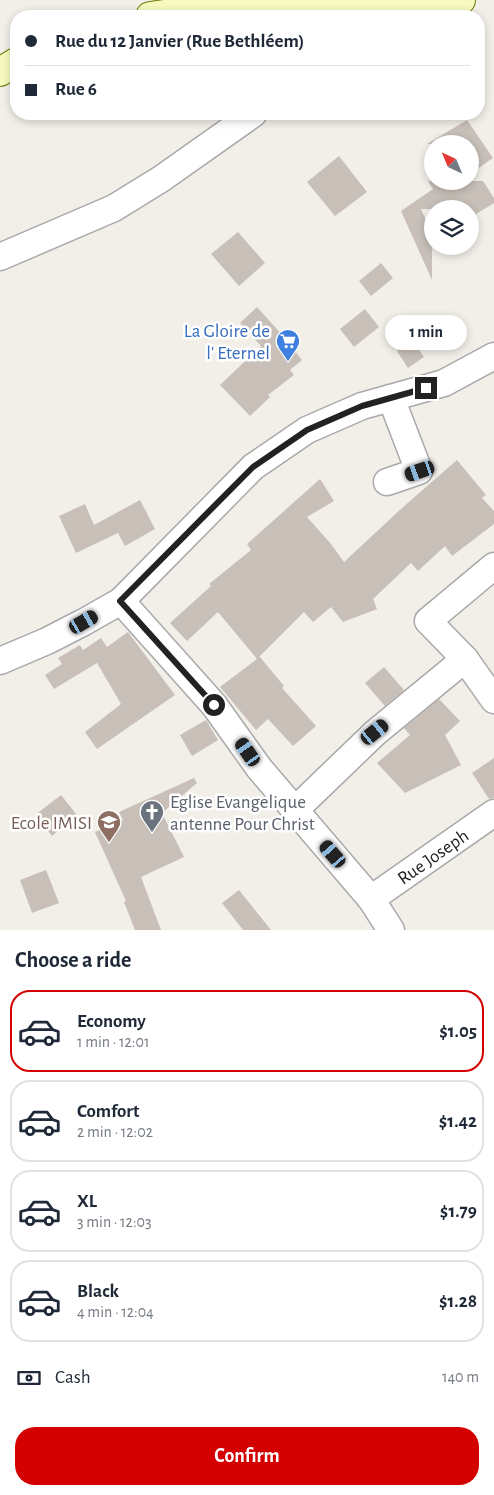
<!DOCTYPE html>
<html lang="en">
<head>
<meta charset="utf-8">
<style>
	body { margin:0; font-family:"Alegreya Sans",sans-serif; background:#f6f6f7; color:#1f2937; height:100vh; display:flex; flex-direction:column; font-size:19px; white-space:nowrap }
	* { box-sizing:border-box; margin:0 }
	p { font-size:16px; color:#747a83 }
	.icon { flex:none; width:28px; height:28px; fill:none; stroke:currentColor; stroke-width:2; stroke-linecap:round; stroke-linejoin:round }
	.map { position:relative; height:930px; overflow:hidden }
	.drawer { display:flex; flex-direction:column; background:#fff; flex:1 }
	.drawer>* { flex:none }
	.guide { position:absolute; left:10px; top:10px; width:475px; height:110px; border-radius:20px; box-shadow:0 2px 8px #0003; display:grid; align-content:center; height:110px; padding:0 15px; background:#fff }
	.needle { width:32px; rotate:316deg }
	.controls { position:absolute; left:424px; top:135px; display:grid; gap:10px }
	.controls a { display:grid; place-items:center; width:55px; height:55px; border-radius:50%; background:#fff; box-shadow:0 2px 8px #0003; font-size:25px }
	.end { position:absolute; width:22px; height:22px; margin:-11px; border:6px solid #222; background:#fff; box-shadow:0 0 0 2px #fff }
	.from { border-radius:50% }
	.bubble { position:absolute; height:35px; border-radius:18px; background:#fff; box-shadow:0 2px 8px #0003; font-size:16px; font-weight:700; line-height:35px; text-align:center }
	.car { position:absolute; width:15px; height:30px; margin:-15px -8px; border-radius:6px; box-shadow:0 0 4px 1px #0007; background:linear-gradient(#222 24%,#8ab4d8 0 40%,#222 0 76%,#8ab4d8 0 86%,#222 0) }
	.guide b { display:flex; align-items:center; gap:18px; height:48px; font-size:19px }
	.guide b+b { border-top:1px solid #e0e1e3 }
	.guide i { width:12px; height:12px; background:#1f2937 }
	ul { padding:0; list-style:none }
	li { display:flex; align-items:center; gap:15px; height:82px; margin:0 10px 8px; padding:0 5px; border:2px solid #e0e1e3; border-radius:20px }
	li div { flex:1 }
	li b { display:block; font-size:19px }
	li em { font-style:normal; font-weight:700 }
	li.active { border-color:#d40000 }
	li>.icon { width:45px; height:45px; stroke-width:1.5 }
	h2 { padding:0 15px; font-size:22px; line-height:60px }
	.pay { display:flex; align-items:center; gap:12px; height:55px; padding:0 15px; font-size:19px }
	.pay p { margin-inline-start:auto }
	.primary-button { display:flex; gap:10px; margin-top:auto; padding:10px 15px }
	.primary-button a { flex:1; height:58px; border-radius:20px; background:#d40000; color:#fff; font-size:20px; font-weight:700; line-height:58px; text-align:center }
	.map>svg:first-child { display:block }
	.building { fill:#c7bfb8 }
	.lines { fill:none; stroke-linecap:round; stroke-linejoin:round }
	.street-casing { stroke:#a9a9a9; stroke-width:29 }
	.secondary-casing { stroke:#707d05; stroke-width:30 }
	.street { stroke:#fff; stroke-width:26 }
	.secondary { stroke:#f7fabf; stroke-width:28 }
	.route { stroke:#222; stroke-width:6 }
	.labels { text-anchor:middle; stroke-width:5; stroke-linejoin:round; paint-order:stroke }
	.shop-label { font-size:19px; fill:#366cbe; stroke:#fff; text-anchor:end }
	.worship-label { font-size:19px; fill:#5b616d; stroke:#fff; text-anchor:start }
	.education-label { font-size:19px; fill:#785e54; stroke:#fff; text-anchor:end }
	.street-label { font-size:19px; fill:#222; stroke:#fff }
</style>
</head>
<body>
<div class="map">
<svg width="494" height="930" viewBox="0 0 494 930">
	<rect width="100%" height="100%" fill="#f2efe9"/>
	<path class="building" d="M 467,120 L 493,158 L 470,174 L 470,144 L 427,144 Z
		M 339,156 L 367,192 L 335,216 L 307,182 Z
		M 428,181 L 483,181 L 494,198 L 494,203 L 473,216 L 470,209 L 421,209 L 432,234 L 432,280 L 401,211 L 433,189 Z
		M 238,232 L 265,263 L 239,286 L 211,254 Z
		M 381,263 L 393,278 L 371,296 L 359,281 Z
		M 257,307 L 284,337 L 302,360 L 290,370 L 294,375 L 268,395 L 270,397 L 250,416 L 220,385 L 261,346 L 240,323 Z
		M 365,309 L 379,327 L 354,347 L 340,329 Z
		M 412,340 L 424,357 L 408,368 L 397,351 Z
		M 457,460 L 486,495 L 482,498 L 494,511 L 494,524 L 452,556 L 445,546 L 418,571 L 411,563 L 373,599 L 377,609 L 343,622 L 331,607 L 313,622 L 304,612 L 259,657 L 260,657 L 284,686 L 282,688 L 316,726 L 293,746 L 268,719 L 256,730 L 220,687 L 257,659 L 218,612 L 187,641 L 170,623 L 211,586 L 209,584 L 251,550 L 247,544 L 320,479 L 334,501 L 307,517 L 331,544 L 344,562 L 402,508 Z
		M 140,500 L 155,529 L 125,546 L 118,533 L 76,553 L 59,516 L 85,504 L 94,525 Z
		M 128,632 L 175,695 L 97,749 L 85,732 L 121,704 L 97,663 L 54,689 L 45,675 L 62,664 L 58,658 L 80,645 L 83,650 L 101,638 L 107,647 Z
		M 384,667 L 404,690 L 385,706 L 365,683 Z
		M 439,699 L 460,721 L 445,735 L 461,765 L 405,793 L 377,763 L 410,735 L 404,728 Z
		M 206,720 L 218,740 L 192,756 L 180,735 Z
		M 494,758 L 494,798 L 489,799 L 472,773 Z
		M 194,778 L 197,783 L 162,813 L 184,857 L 141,877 L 161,930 L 135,930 L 124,902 L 126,901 L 95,832 L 123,820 L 119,812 Z
		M 61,795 L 77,815 L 52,836 L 35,815 Z
		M 46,870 L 59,903 L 32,913 L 20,880 Z
		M 239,890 L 271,930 L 243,930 L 222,903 Z"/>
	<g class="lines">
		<g class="street-casing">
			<g id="street">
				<path d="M 0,257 L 114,208 L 161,179 L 253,114"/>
				<path d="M 387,482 L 419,471 L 391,398"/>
				<path d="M 121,601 L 214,705 L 259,768 L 371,899 L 391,930"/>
				<path d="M 465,659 L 428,621 L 494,566"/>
				<path d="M 0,661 L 47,641 L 84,622 L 121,601 L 253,467 L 307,430 L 362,406 L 444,383 L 494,356"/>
				<path d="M 295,810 L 375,733 L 465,659 L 494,700"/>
				<path id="s1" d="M 371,899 L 494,813"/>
			</g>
		</g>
		<g class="secondary-casing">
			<path id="secondary" d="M 150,16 L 231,5 L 424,11 L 461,0
				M 0,72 L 16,62"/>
		</g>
		<use href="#street" class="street"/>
		<use href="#secondary" class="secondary"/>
	</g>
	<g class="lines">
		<path class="route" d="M 214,705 L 120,601 L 253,467 L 307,430 L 362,406 L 426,388"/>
	</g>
	<defs>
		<g id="supermarket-pin" transform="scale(1.25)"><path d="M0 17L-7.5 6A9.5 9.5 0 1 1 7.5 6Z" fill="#3f7fe0" stroke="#fff"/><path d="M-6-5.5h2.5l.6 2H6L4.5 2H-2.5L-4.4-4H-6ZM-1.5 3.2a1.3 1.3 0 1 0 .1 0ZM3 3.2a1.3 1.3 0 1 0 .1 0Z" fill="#fff"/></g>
		<g id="church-pin" transform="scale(1.25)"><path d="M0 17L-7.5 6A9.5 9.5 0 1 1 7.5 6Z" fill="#6b7280" stroke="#fff"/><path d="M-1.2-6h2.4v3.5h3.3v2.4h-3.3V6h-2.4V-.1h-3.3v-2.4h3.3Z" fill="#fff"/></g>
		<g id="school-pin" transform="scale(1.25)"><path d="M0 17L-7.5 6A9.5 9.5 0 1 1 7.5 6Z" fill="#8d6e63" stroke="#fff"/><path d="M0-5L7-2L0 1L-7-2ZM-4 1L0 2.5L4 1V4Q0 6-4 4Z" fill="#fff"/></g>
	</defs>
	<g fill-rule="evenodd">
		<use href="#supermarket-pin" x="288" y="341"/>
		<use href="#church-pin" x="152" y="812"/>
		<use href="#school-pin" x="109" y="822"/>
	</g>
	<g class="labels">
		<g class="shop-label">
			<text x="270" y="337">La Gloire de<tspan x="270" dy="22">l' Eternel</tspan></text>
		</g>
		<g class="worship-label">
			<text x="170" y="808">Eglise Evangelique<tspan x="170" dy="22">antenne Pour Christ</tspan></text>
		</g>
		<g class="education-label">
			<text x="92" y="829">Ecole IMISI</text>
		</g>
		<g class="street-label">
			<text dy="7" stroke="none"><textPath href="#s1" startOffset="75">Rue Joseph</textPath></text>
		</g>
	</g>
</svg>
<div class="controls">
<a><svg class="needle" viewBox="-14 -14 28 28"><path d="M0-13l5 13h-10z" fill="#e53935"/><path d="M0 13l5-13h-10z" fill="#747a83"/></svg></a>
<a><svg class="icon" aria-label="layers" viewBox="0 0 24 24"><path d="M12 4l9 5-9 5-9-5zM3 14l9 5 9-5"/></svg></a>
</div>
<i class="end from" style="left:214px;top:705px"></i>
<i class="end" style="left:426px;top:388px"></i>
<div class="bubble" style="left:385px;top:315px;width:82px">1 min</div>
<i class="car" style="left:420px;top:471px;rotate:251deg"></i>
<i class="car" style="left:84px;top:622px;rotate:60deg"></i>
<i class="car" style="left:375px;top:732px;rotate:51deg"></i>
<i class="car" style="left:248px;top:752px;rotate:325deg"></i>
<i class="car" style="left:333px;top:854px;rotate:319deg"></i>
<div class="guide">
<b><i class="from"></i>Rue du 12 Janvier (Rue Bethléem)</b>
<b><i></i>Rue 6</b>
</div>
</div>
<section class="drawer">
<h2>Choose a ride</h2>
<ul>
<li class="active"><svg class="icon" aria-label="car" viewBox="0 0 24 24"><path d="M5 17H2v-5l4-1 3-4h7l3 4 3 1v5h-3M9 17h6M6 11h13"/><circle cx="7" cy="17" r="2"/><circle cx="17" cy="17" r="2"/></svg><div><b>Economy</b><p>1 min · 12:01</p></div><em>$1.05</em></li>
<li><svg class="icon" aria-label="car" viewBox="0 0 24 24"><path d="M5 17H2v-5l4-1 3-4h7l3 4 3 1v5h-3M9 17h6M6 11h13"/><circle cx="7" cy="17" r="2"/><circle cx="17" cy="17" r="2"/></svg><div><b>Comfort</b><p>2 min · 12:02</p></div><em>$1.42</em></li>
<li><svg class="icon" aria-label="car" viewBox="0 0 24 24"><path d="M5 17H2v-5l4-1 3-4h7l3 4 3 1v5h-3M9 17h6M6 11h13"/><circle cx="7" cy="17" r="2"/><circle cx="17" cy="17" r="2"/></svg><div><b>XL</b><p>3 min · 12:03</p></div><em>$1.79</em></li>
<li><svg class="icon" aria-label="car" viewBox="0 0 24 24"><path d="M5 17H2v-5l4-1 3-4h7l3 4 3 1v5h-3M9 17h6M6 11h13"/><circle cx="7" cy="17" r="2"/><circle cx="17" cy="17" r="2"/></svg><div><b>Black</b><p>4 min · 12:04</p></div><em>$1.28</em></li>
</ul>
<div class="pay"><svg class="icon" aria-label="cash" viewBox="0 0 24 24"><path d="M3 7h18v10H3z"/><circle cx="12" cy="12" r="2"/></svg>Cash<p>140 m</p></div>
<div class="primary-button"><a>Confirm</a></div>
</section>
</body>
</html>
